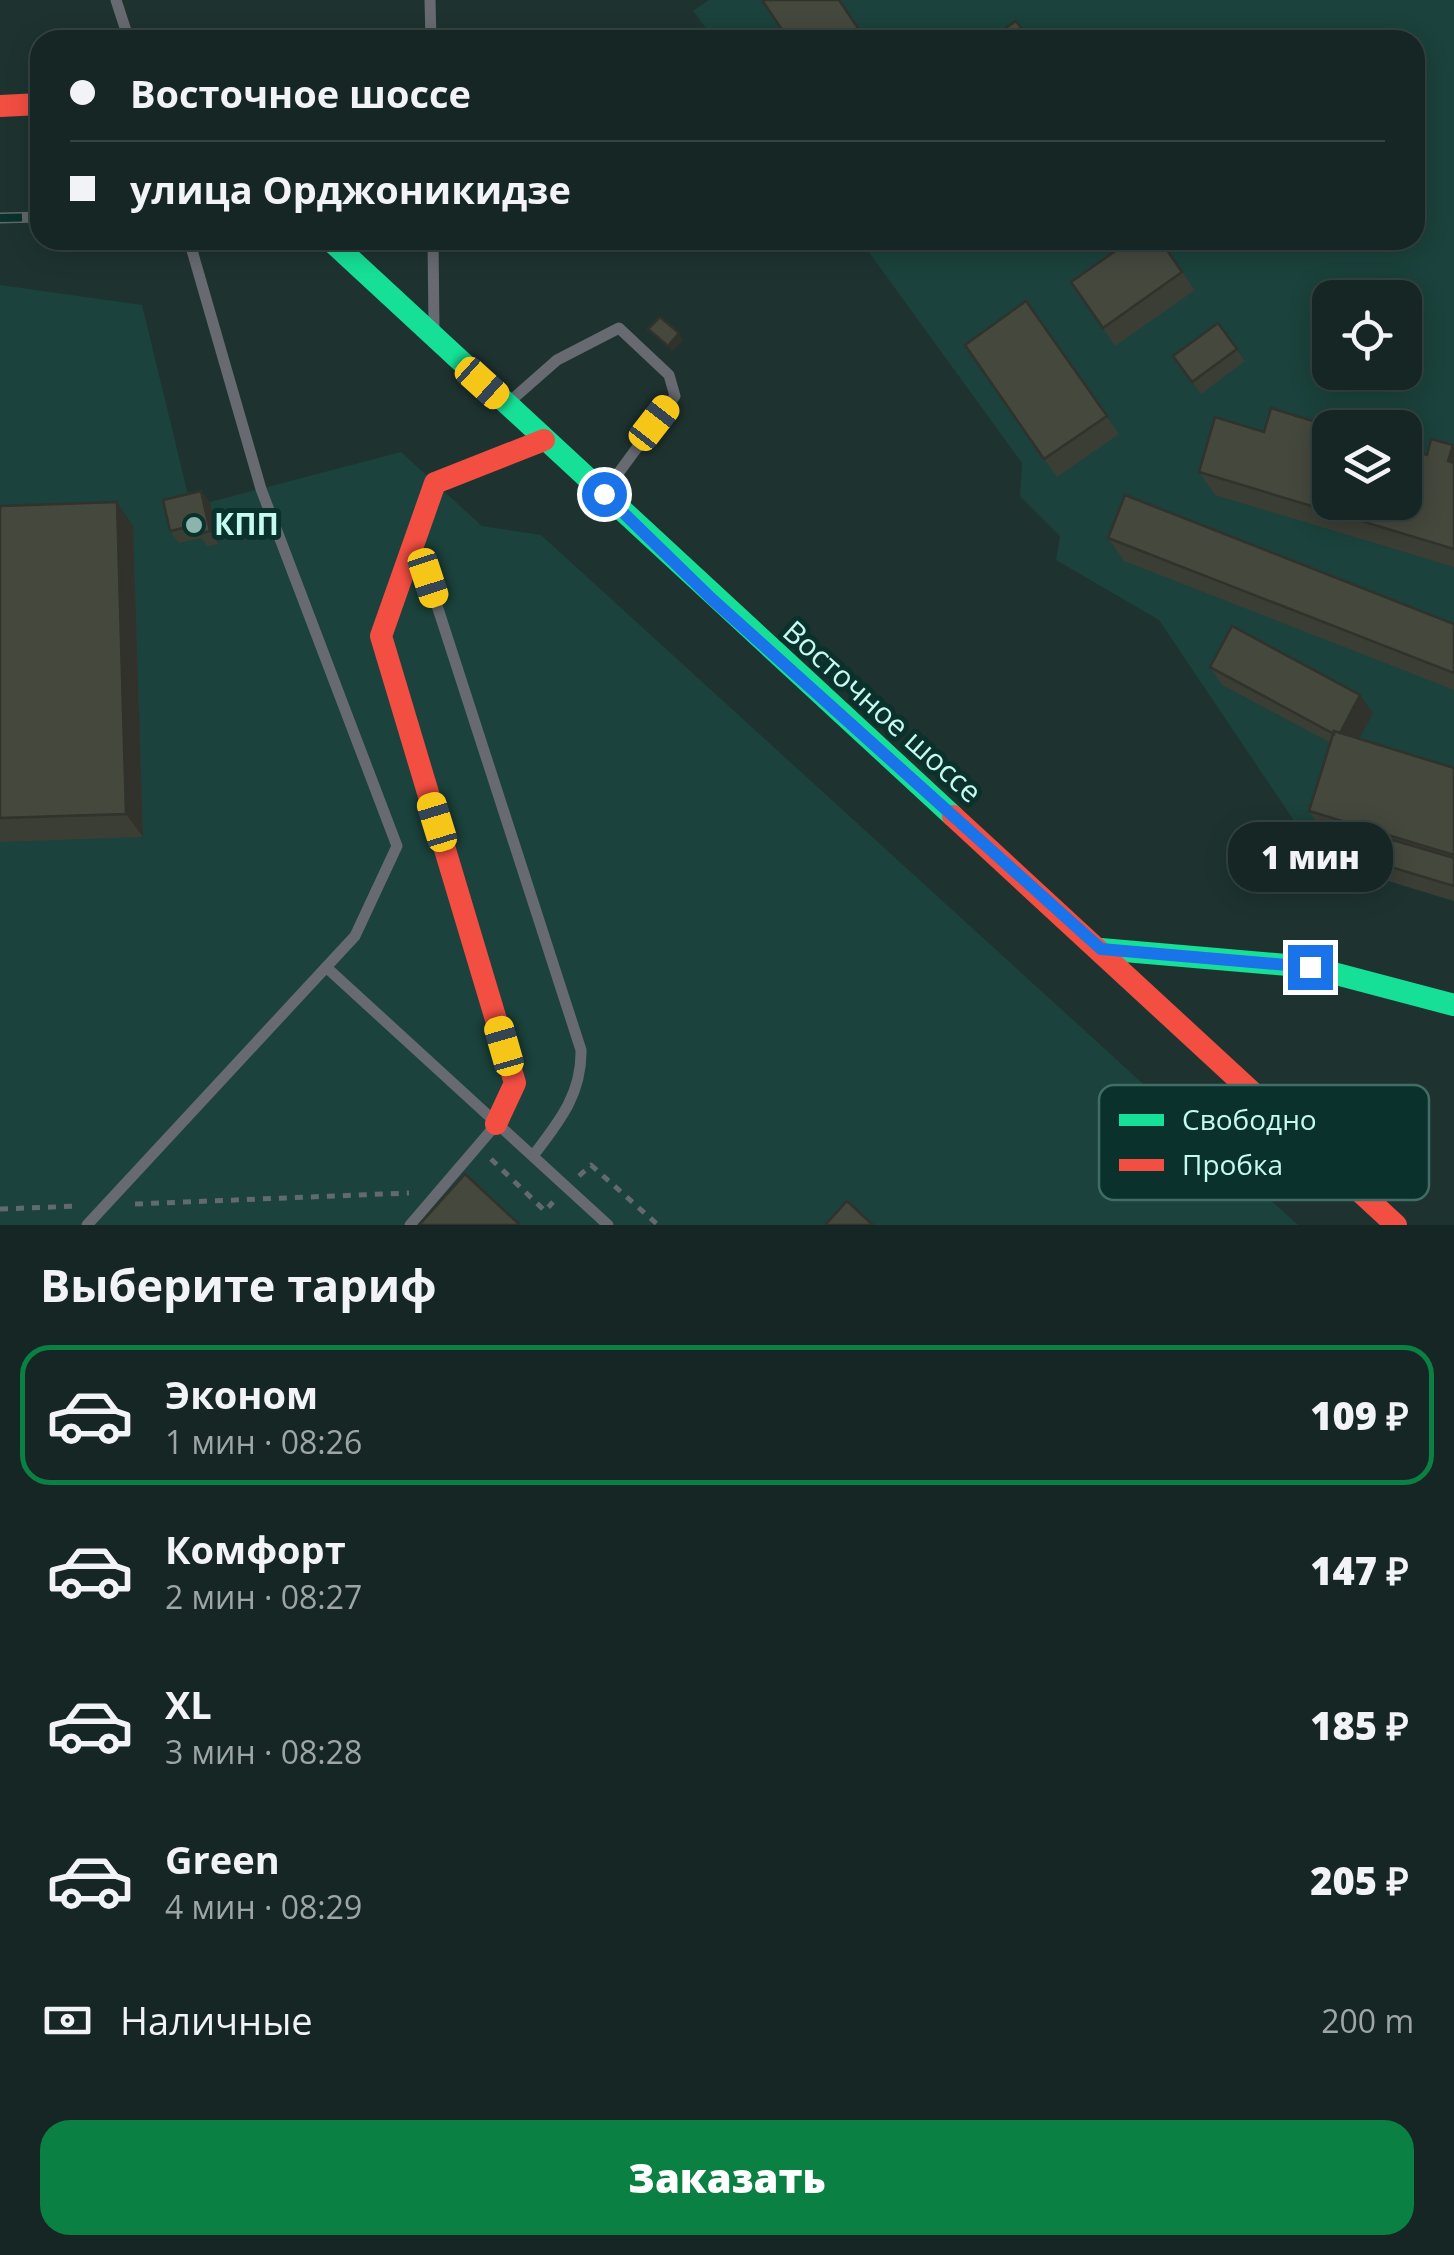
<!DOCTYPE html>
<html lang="ru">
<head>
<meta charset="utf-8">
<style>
	body { margin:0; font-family:"Open Sans",sans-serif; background:#1f2e2c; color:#f1f3f6; height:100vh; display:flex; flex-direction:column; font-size:38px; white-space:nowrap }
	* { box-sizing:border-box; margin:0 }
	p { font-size:32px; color:#9ea5a6 }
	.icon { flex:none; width:55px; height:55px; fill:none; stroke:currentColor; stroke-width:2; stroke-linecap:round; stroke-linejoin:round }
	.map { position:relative; height:1225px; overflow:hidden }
	.side { display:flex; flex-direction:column; background:#162624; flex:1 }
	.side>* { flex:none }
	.banner { position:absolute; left:30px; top:30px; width:1395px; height:220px; border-radius:30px; box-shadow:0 5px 25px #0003,0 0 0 2px #354341; display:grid; align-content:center; height:220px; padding:0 40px; background:#162624 }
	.fabs { position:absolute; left:1312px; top:280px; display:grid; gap:20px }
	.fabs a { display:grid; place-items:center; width:110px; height:110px; border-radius:20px; background:#162624; box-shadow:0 5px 25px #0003,0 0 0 2px #354341; font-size:50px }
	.end { position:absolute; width:45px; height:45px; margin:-22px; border:12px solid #1a73e8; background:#fff; box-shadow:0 0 0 5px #fff }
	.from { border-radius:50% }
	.bubble { position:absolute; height:70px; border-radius:30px; background:#162624; box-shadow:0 5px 25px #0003,0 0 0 2px #354341; font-size:32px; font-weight:800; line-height:70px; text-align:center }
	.car { position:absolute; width:30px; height:60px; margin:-30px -15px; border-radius:12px; box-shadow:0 0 8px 2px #0007; background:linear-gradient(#f5c518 24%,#345 0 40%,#f5c518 0 76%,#345 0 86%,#f5c518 0) }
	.banner b { display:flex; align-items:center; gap:35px; height:95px; font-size:38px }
	.banner b+b { border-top:2px solid #354341 }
	.banner i { width:25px; height:25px; background:#f1f3f6 }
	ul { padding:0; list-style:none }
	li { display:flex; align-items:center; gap:30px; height:140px; margin:0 20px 15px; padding:0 20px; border:5px solid transparent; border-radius:30px }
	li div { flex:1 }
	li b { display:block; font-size:38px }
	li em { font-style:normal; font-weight:800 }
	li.selected { border-color:#0b8043 }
	li>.icon { width:90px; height:90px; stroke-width:1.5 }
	h2 { padding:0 40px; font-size:45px; line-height:120px }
	.pay { display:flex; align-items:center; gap:25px; height:110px; padding:0 40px; font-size:38px }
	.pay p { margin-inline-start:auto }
	.button { display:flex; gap:20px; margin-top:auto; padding:20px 40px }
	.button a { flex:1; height:115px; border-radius:30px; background:#0b8043; color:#fff; font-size:40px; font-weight:800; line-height:115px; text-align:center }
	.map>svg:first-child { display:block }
	.built { fill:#1b423c; fill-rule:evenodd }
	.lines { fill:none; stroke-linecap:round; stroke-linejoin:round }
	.path { stroke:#626a6d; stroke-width:5; stroke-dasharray:8 8; stroke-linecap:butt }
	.lane { stroke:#676a71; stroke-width:11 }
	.fast { stroke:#16e098; stroke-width:22 }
	.jam { stroke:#f24e42; stroke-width:22 }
	.rail-casing { stroke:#5e686b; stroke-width:11 }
	.rail { stroke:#0a312c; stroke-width:8; stroke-dasharray:22; stroke-linecap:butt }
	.wall { fill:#3b3e34 }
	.shaded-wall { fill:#30322b }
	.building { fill:#45483d; stroke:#30322b; stroke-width:2.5 }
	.route { stroke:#1a73e8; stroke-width:12 }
	.poi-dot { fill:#8bb4ad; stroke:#0a312c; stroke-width:4 }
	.labels { text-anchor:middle; stroke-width:10; stroke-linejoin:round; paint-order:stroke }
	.poi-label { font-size:30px; font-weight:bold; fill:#c6faf1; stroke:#0a312c; text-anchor:start }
	.street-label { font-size:30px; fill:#c6faf1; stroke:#0a312c }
	.key { fill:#0a312c; stroke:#426d67; stroke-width:2.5 }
	.key-label { font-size:28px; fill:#c6faf1 }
</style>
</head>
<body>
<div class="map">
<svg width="1454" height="1225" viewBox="0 0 1454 1225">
	<rect width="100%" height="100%" fill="#1e3330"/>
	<path class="built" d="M 709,0 L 1454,0 L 1454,901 L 1346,868 L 1351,852 L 1307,840 L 1159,620 L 1056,560 L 1060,536 L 1020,496 L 1022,463 L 860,240 L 1415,240 L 1415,40 L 715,40 L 693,11 ZM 1330,298 L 1405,298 L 1405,372 L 1330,372 ZM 1330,428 L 1405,428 L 1405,502 L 1330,502 Z
		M 0,285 L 142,305 L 191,507 L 401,452 L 482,526 L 541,535 L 1298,1225 L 0,1225 Z"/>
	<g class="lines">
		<path class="path" d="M 491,1159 L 545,1211 L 553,1202
			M 579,1176 L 591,1165 L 658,1225
			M 135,1204 L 409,1193
			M 0,1209 L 79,1206"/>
		<path class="lane" d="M 116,0 L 129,40
			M 430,0 L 431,40
			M 433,240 L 434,329
			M 508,403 L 557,360 L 619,328 L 669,375 L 675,396 L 606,490
			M 419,550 L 581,1050 C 582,1094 559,1122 533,1156
			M 326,967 L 608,1225
			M 87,1225 L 355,936 L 397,846 L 261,489 L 189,240
			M 410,1225 L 494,1127"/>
		<path class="fast" d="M 330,240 L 953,816
			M 1101,949 L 1310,967 L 1454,1005"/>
		<path class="jam" d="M 0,106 L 40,104
			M 953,816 L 1396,1225
			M 496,1124 L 515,1083 L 381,636 L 435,483 L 544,440"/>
		<g class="rail-casing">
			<path id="rail" d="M 0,218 L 40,217"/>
		</g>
		<use href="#rail" class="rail"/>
	</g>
	<path class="wall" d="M 1160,240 L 1195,290 L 1115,346 L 1071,282 Z
		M 1026,301 L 1119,434 L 1057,477 L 965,345 Z
		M 1218,323 L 1245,361 L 1201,394 L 1173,356 Z
		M 1453,445 L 1454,447 L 1454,567 L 1215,495 L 1199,472 L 1427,455 Z
		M 201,491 L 210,503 L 219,544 L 207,546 L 202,538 L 179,543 L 170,531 Z
		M 0,506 L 133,526 L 143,837 L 0,842 Z
		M 1108,538 L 1454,624 L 1454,690 L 1124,561 Z
		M 1210,667 L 1373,713 L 1359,738 L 1454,768 L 1454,901 L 1346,868 L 1334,850 L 1338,838 L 1325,835 L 1309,811 L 1331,743 L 1222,685 Z"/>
	<path class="shaded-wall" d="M 679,333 L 683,340 L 672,352 L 668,346 Z
		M 1453,445 L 1454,447 L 1454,470 L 1448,461 Z
		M 201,491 L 210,503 L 219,544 L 210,531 Z
		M 117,502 L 133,526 L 143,837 L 126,814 Z
		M 1360,695 L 1373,713 L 1351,754 L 1338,736 Z"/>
	<path class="building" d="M 762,0 L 839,0 L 866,40 L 789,40 Z
		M 1016,21 L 1030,40 L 988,40 Z
		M 1131,240 L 1160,240 L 1182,272 L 1103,328 L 1071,282 Z
		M 1026,301 L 1107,416 L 1044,459 L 965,345 Z
		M 660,317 L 679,333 L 668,346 L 648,329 Z
		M 1218,323 L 1237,349 L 1192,382 L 1173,356 Z
		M 1271,408 L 1335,428 L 1330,428 L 1330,502 L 1405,502 L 1405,448 L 1427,455 L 1431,439 L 1453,445 L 1448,461 L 1454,463 L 1454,549 L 1199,472 L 1215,417 L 1264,432 Z
		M 201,491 L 210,531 L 199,534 L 197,525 L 170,531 L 163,500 Z
		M 1125,495 L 1454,624 L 1454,673 L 1108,538 Z
		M 117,502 L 126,814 L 0,818 L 0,506 Z
		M 1232,626 L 1360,695 L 1340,733 L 1334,731 L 1334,734 L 1210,667 Z
		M 1334,731 L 1454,768 L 1454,855 L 1309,811 Z
		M 1342,825 L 1454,858 L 1454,886 L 1334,850 Z
		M 465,1174 L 520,1225 L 419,1225 Z
		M 847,1201 L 873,1225 L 825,1225 Z"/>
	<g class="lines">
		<path class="route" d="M 604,494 L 713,600 L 1101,949 L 1310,967"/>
	</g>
	<circle class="poi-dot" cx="194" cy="525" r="10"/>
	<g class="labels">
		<g class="poi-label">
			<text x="214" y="535">КПП</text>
		</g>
		<g class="street-label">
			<text transform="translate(882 712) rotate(42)" y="10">Восточное шоссе</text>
		</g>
	</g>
	<rect x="1099" y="1085" width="330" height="115" rx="15" class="key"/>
	<rect x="1119" y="1114" width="45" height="12" fill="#16e098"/>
	<rect x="1119" y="1159" width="45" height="12" fill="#f24e42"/>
	<g class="key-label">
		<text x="1182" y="1130">Свободно</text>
		<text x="1182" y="1175">Пробка</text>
	</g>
</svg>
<div class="fabs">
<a><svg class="icon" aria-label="locate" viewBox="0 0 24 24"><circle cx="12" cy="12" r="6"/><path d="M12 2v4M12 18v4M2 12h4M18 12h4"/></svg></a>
<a><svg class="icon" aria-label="layers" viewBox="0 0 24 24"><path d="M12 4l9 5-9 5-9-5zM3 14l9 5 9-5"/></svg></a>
</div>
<i class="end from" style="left:604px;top:494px"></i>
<i class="end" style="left:1310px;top:967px"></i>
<div class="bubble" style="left:1228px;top:822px;width:165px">1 мин</div>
<i class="car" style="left:482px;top:383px;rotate:132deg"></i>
<i class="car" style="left:654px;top:423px;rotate:38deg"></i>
<i class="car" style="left:428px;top:578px;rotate:162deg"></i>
<i class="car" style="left:437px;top:822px;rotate:343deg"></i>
<i class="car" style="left:504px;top:1046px;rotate:344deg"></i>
<div class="banner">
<b><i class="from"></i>Восточное шоссе</b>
<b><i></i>улица Орджоникидзе</b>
</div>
</div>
<section class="side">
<h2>Выберите тариф</h2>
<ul>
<li class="selected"><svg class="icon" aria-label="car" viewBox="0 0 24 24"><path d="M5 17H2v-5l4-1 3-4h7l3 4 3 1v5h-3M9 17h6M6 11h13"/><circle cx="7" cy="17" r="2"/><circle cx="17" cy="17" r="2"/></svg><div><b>Эконом</b><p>1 мин · 08:26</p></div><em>109 ₽</em></li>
<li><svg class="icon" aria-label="car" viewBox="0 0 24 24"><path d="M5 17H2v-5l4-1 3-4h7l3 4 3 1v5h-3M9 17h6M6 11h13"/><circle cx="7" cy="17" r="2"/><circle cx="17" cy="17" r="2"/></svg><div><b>Комфорт</b><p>2 мин · 08:27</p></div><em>147 ₽</em></li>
<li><svg class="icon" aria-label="car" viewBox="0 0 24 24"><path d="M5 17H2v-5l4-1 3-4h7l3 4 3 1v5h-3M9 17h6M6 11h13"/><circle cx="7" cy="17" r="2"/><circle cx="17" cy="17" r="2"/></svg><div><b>XL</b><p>3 мин · 08:28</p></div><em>185 ₽</em></li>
<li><svg class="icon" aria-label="car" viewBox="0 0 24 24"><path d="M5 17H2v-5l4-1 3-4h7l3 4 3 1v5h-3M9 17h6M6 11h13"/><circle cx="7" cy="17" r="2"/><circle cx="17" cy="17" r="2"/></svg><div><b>Green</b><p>4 мин · 08:29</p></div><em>205 ₽</em></li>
</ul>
<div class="pay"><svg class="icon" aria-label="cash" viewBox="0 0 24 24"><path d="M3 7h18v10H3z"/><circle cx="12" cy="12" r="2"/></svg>Наличные<p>200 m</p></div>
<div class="button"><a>Заказать</a></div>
</section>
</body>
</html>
